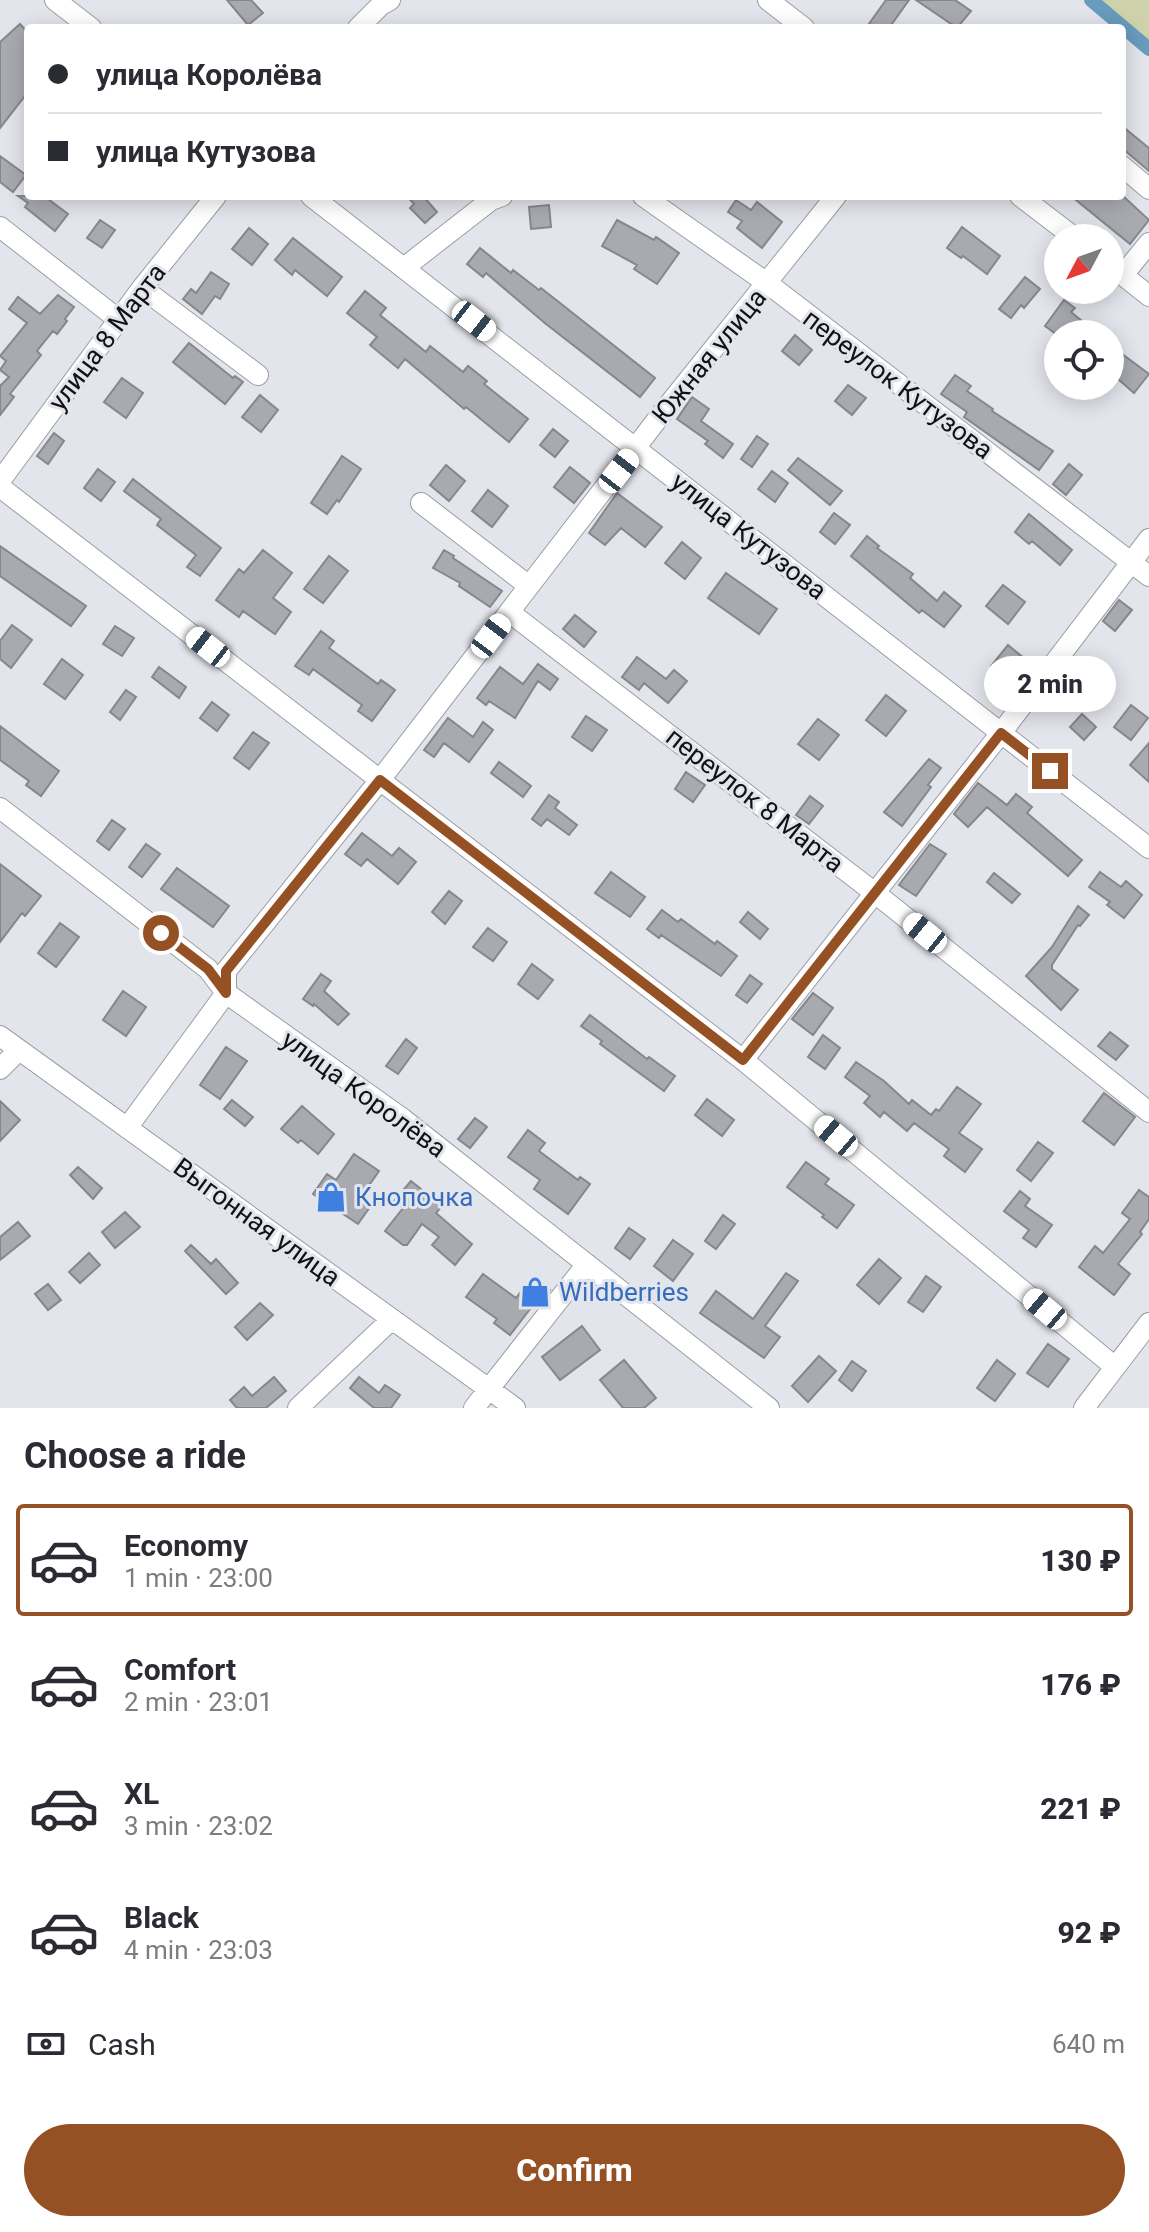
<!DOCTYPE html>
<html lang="en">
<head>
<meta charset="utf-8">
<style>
	body { margin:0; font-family:Roboto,sans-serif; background:#f7f7f7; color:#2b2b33; height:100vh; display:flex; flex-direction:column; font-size:30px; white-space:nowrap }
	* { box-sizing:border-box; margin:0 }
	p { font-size:26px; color:#7c7c81 }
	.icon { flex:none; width:44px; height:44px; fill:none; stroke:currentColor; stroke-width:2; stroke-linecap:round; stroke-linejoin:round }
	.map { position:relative; height:1408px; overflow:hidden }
	.drawer { display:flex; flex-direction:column; background:#fff; flex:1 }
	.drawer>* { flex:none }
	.hud { position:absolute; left:24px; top:24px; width:1102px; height:176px; border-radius:8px; box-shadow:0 4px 20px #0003; display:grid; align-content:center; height:176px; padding:0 24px; background:#fff }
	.needle { width:52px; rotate:229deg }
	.fabs { position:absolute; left:1044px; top:224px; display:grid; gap:16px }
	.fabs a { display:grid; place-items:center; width:80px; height:80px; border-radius:50%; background:#fff; box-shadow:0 4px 20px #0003; font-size:40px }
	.end { position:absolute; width:36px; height:36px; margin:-18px; border:10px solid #955123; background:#fff; box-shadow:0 0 0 4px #fff }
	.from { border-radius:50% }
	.bubble { position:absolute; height:56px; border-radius:28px; background:#fff; box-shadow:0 4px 20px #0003; font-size:26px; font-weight:800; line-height:56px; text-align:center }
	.car { position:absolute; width:24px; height:48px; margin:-24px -12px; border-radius:10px; box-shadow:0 0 6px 2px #0007; background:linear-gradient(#fff 24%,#345 0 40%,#fff 0 76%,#345 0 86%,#fff 0) }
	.hud b { display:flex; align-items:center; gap:28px; height:76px; font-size:30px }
	.hud b+b { border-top:2px solid #e1e1e2 }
	.hud i { width:20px; height:20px; background:#2b2b33 }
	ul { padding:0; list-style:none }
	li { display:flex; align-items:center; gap:24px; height:112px; margin:0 16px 12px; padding:0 8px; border:4px solid transparent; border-radius:8px }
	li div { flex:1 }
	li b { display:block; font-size:30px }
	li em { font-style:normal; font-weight:800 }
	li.on { border-color:#955123 }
	li>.icon { width:72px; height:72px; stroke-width:1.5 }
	h2 { padding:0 24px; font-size:36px; line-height:96px }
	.pay { display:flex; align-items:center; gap:20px; height:88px; padding:0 24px; font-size:30px }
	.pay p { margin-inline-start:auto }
	.primary-button { display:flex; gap:16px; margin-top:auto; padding:16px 24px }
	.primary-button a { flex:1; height:92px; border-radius:48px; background:#955123; color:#fff; font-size:32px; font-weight:800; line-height:92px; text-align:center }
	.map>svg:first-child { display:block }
	.green { fill:#cdd2ab }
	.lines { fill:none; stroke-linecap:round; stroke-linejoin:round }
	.canal { stroke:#689bbe; stroke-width:14 }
	.building { fill:#a8aab0; stroke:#85878d; stroke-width:2 }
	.minor-casing { stroke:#9c9ea4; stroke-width:22 }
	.minor { stroke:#fff; stroke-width:20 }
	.route { stroke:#955123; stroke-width:10 }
	.labels { text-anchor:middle; stroke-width:6; stroke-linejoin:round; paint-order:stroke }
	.street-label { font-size:26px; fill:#121215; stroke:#e3e5ec }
	.shop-label { font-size:26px; fill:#366cbe; stroke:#e3e5ec; text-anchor:start }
</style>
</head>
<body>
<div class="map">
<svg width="1149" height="1408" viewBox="0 0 1149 1408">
	<rect width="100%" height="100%" fill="#e3e5ec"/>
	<path class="green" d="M 1091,0 L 1149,0 L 1149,49 Z"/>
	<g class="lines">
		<path class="canal" d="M 1091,0 L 1149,49"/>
	</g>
	<path class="building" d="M 227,0 L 251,0 L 263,13 L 248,25 Z
		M 886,0 L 909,0 L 889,28 L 866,28 Z
		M 916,0 L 955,0 L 971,11 L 957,28 Z
		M 20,24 L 28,33 L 28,92 L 0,128 L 0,42 Z
		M 1122,126 L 1149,148 L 1149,171 L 1122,148 Z
		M 0,156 L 26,175 L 13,192 L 0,182 Z
		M 18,196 L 44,196 L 68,214 L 55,231 L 25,207 L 28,203 Z
		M 407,196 L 423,196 L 437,212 L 425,223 L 410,208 L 414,204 Z
		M 1071,196 L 1123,196 L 1149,220 L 1130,244 Z
		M 736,200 L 751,210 L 757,202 L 782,222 L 762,248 L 737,228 L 742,221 L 728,212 Z
		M 549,205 L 551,227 L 531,229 L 529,207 Z
		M 100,220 L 115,230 L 102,248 L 87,238 Z
		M 617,220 L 654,240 L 656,237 L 679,253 L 657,284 L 634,269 L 637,265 L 602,246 Z
		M 962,227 L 1000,256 L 987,274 L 963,256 L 961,258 L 947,248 Z
		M 249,228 L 268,244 L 252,265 L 232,249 Z
		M 293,238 L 342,277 L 327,296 L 295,270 L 292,275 L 275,260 Z
		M 480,248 L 511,273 L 513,270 L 539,290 L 541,288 L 655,378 L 640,397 L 546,324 L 486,273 L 483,277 L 467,264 Z
		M 211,272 L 229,284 L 220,299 L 215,296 L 202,314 L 183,299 L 191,289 L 196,293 Z
		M 1025,277 L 1040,289 L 1024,308 L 1021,305 L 1011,318 L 999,309 Z
		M 365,291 L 386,308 L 380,315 L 426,352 L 430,346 L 463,372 L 468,366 L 487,381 L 484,384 L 528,419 L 509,442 L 466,407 L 464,409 L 405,359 L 398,368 L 370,345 L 377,337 L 347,313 Z
		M 58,295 L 74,307 L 65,319 L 67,321 L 57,334 L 53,331 L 37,351 L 41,355 L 10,394 L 14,397 L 0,415 L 0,386 L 9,377 L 0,370 L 6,361 L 0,356 L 27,323 L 9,309 L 18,297 L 40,314 Z
		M 1064,300 L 1075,308 L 1071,312 L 1098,334 L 1056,334 L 1045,326 Z
		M 795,335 L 812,350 L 799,365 L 782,351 Z
		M 189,343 L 233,378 L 235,376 L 243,382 L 225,404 L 173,362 Z
		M 1110,345 L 1149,374 L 1134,393 L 1110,372 Z
		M 955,375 L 971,386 L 967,391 L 993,409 L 992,411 L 1053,451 L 1039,470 L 964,417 L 967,412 L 941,394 Z
		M 122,378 L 143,393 L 126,418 L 104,402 Z
		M 848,385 L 866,398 L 852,415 L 835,401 Z
		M 260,395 L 278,410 L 261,432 L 242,417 Z
		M 692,397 L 709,409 L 701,421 L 733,444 L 723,458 L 705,444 L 708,441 L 677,419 Z
		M 553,429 L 568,441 L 555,457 L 540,445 Z
		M 54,433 L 64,441 L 48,464 L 37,456 Z
		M 757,436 L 768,444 L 752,467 L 741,459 Z
		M 342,456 L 361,469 L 339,502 L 337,500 L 327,514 L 311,503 Z
		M 798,458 L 842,491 L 830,505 L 788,470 Z
		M 1069,464 L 1082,475 L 1066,495 L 1053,484 Z
		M 446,465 L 465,481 L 449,501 L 430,485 Z
		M 570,467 L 590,483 L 574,503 L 554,487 Z
		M 98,469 L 115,482 L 101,501 L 84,488 Z
		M 772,471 L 788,483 L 775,502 L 758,489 Z
		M 133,479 L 221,548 L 200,576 L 187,567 L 196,555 L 157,525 L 161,519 L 124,491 Z
		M 488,490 L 508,506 L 492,527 L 472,511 Z
		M 617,493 L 662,527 L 645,547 L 621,528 L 605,545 L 589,533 Z
		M 834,513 L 850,525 L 835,544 L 820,532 Z
		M 1029,514 L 1072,550 L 1060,565 L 1032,541 L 1029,544 L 1015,532 Z
		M 867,536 L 879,546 L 877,548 L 913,574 L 910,578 L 937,601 L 944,592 L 961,606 L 944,627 L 922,610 L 919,613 L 851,556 Z
		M 682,542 L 701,558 L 685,579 L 665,563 Z
		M 0,546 L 86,606 L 71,626 L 0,576 Z
		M 263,550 L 292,573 L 273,598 L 291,612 L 275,634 L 243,611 L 239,617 L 216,600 L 239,569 L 244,573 Z
		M 444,550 L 454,556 L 453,558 L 502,591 L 490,607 L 459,586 L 460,583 L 433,568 Z
		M 329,556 L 348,571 L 323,603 L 304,589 Z
		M 726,573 L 777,609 L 759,634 L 708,598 Z
		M 1003,585 L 1025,602 L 1008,624 L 986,606 Z
		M 1119,600 L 1132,610 L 1115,631 L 1103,621 Z
		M 575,615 L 596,632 L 584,647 L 563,629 Z
		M 12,625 L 32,640 L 11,668 L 0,659 L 0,641 Z
		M 115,626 L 134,638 L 122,656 L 103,644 Z
		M 321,631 L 334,641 L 329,648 L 378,684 L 381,680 L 395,690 L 372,721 L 358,711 L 362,705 L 313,669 L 309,675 L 295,666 Z
		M 1008,645 L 1025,659 L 1008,680 L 991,666 Z
		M 637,657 L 666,679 L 674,670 L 687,681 L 668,703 L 644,683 L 639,690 L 622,677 Z
		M 62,659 L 83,675 L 65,699 L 44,684 Z
		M 538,664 L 558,679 L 550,690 L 538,681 L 515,718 L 489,701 L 486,705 L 477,698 L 500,667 L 523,684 Z
		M 159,667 L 186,687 L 179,698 L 152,677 Z
		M 126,690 L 136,697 L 120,720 L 110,712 Z
		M 886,695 L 906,711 L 886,736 L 866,720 Z
		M 212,702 L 229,715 L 217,731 L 200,718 Z
		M 1131,705 L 1148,718 L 1131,740 L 1114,727 Z
		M 1082,714 L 1096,727 L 1084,740 L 1070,727 Z
		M 586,716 L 607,730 L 592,751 L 572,737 Z
		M 448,718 L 473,737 L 483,722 L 493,730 L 469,762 L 444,743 L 434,757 L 424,750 Z
		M 818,719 L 839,735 L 819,760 L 798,744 Z
		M 0,726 L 59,771 L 41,796 L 26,785 L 29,781 L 0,760 Z
		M 253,732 L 269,743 L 249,769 L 234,758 Z
		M 1149,743 L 1149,782 L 1130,765 Z
		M 929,759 L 941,768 L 928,785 L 931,787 L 902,826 L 884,812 Z
		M 499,762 L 531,786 L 523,797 L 491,773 Z
		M 686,772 L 705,785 L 693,802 L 675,789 Z
		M 978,783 L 1007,805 L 1016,794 L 1032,807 L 1027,813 L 1082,860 L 1068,876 L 987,807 L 968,827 L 954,814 Z
		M 549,795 L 559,802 L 555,808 L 577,825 L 569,835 L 547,819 L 541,826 L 532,819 Z
		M 810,796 L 823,806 L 809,824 L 796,815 Z
		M 112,820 L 125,829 L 109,850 L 97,841 Z
		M 362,833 L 392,856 L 399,848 L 416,862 L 398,884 L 367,859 L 361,866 L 345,854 Z
		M 146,844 L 160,854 L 142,877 L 129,867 Z
		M 930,844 L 946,854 L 916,896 L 899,885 Z
		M 0,864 L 41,896 L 25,916 L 22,913 L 0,942 Z
		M 177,868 L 229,906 L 213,927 L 161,889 Z
		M 611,872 L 645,897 L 630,917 L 595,893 Z
		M 1100,872 L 1121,887 L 1126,881 L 1142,895 L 1124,918 L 1107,905 L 1110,902 L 1089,887 Z
		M 994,873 L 1020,894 L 1012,903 L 987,882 Z
		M 449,891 L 462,901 L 445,924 L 432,912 Z
		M 1078,906 L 1089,915 L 1080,926 L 1078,925 L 1052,965 L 1052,969 L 1078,990 L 1061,1010 L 1026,976 L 1052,947 Z
		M 662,910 L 678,922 L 681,919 L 715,944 L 717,941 L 737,956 L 721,976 L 661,935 L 659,938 L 647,929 Z
		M 748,912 L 768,929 L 760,939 L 740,922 Z
		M 60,923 L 79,937 L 56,967 L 38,953 Z
		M 488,928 L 507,942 L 493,961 L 473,947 Z
		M 532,964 L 553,980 L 538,999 L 518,984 Z
		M 321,974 L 331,981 L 324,991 L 349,1014 L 338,1025 L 314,1004 L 313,1006 L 303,999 Z
		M 750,975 L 762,984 L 747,1003 L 736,995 Z
		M 123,991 L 146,1007 L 126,1036 L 103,1020 Z
		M 813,993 L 833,1008 L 813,1035 L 792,1019 Z
		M 590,1015 L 647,1059 L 649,1057 L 675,1076 L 664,1091 L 600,1044 L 602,1041 L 581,1026 Z
		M 1110,1032 L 1128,1046 L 1116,1060 L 1098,1046 Z
		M 823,1035 L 840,1048 L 825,1069 L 808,1057 Z
		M 406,1039 L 417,1048 L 398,1074 L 386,1066 Z
		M 226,1047 L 247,1061 L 220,1099 L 200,1085 Z
		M 856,1062 L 884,1081 L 909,1104 L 912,1100 L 931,1115 L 936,1109 L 939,1111 L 957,1087 L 981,1104 L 959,1133 L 982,1149 L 965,1172 L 944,1156 L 949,1149 L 914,1123 L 907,1131 L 884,1112 L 880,1117 L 864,1103 L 870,1096 L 845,1077 Z
		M 1104,1093 L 1135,1117 L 1114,1145 L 1083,1121 Z
		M 707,1099 L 734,1120 L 722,1136 L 695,1115 Z
		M 232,1100 L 253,1117 L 245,1126 L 224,1109 Z
		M 0,1101 L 20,1120 L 0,1141 Z
		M 302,1106 L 334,1134 L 318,1154 L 301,1140 L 298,1143 L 281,1129 Z
		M 475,1118 L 487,1127 L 470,1148 L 458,1139 Z
		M 528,1130 L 545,1143 L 539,1151 L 578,1180 L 580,1177 L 590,1184 L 568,1214 L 534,1189 L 540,1180 L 508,1157 Z
		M 1038,1142 L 1053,1153 L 1031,1181 L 1017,1170 Z
		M 354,1154 L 379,1171 L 361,1197 L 372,1204 L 358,1224 L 313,1194 L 327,1174 L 336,1180 Z
		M 806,1162 L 829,1179 L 825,1184 L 854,1205 L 837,1228 L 822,1217 L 824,1215 L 787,1187 Z
		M 78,1167 L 102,1188 L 93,1199 L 70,1175 Z
		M 411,1181 L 442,1206 L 436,1213 L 472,1244 L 455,1265 L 432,1245 L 439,1237 L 422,1224 L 407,1245 L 403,1245 L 385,1231 L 403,1208 L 394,1201 Z
		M 1139,1190 L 1149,1197 L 1149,1219 L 1140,1232 L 1142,1234 L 1118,1264 L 1130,1274 L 1114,1295 L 1079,1267 L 1095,1246 L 1103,1253 L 1130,1219 L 1122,1213 Z
		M 1020,1191 L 1030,1199 L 1025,1206 L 1052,1225 L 1036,1247 L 1023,1238 L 1029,1230 L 1004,1211 Z
		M 125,1212 L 140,1227 L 115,1248 L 102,1232 Z
		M 723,1215 L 735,1224 L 716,1249 L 705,1241 Z
		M 18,1222 L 30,1236 L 0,1260 L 0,1237 Z
		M 629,1228 L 645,1239 L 630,1259 L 615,1248 Z
		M 673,1240 L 693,1254 L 673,1281 L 654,1266 Z
		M 191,1245 L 211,1264 L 216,1259 L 238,1283 L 226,1294 L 185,1251 Z
		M 89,1253 L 100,1265 L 80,1283 L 69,1272 Z
		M 879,1259 L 901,1278 L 879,1304 L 857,1285 Z
		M 786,1273 L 798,1281 L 765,1326 L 780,1337 L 764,1358 L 700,1313 L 716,1291 L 753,1319 Z
		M 483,1274 L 516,1298 L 532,1277 L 550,1290 L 537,1306 L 534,1304 L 510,1335 L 494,1323 L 497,1319 L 466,1297 Z
		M 926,1276 L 941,1287 L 923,1312 L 908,1302 Z
		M 48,1284 L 61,1300 L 48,1310 L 35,1294 Z
		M 260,1303 L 273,1315 L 247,1340 L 235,1327 Z
		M 582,1326 L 600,1350 L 560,1380 L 542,1357 Z
		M 1048,1344 L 1069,1359 L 1048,1387 L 1027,1373 Z
		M 819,1356 L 836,1371 L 808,1402 L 792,1386 Z
		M 624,1360 L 656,1398 L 644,1408 L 623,1408 L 600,1380 Z
		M 997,1360 L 1015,1374 L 995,1401 L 977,1388 Z
		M 852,1361 L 866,1371 L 852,1391 L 839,1380 Z
		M 274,1377 L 286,1391 L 266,1408 L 237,1408 L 230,1400 L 244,1387 L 252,1396 Z
		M 359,1377 L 379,1393 L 385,1385 L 400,1395 L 391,1408 L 374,1408 L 350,1388 Z"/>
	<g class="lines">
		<g class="minor-casing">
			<path id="minor" d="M 55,0 L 91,28
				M 768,0 L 804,28
				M 358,28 L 381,5 L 390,0
				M 1122,166 L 1149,189
				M 311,196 L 1149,848
				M 643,196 L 767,283 L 1149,576
				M 1020,196 L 1075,238
				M 0,227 L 119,320
				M 1110,265 L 1149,296
				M 405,267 L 491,200 L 502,196
				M 1123,275 L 1149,243
				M 142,288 L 258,375
				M 0,481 L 142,288 L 216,196
				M 0,487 L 743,1060 L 1115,1367
				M 421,503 L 529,586
				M 509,612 L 875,893 L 1149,1112
				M 0,808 L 208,969 L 226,993 L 403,1119 L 769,1408
				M 0,1036 L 515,1408
				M 743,1060 L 1001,733 L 1149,539
				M 0,1069 L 19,1050
				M 127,1128 L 226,993 L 226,971 L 380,780 L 666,408 L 836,196
				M 298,1408 L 392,1319
				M 474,1408 L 587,1264
				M 1084,1408 L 1149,1323"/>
		</g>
		<use href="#minor" class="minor"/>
	</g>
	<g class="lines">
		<path class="route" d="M 161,933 L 208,969 L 226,993 L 226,971 L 380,780 L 743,1060 L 1001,733 L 1050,771"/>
	</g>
	<defs>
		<g id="shop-bare" transform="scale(2.4)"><path d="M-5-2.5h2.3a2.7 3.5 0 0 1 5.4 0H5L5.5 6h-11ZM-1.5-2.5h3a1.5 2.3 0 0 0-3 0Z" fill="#3f7fe0" stroke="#e3e5ec" stroke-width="2.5" paint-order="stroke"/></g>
	</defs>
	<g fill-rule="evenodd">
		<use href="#shop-bare" x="331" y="1197"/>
		<use href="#shop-bare" x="535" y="1292"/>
	</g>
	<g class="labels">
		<g class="street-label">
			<text transform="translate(107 337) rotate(-53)" y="9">улица 8 Марта</text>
			<text transform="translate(709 356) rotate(-51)" y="9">Южная улица</text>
			<text transform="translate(898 384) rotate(37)" y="9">переулок Кутузова</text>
			<text transform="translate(749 536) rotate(38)" y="9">улица Кутузова</text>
			<text transform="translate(755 800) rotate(38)" y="9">переулок 8 Марта</text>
			<text transform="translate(364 1094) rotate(36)" y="9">улица Королёва</text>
			<text transform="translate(257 1222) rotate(36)" y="9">Выгонная улица</text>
		</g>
		<g class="shop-label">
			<text x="355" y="1206">Кнопочка</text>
			<text x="559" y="1301">Wildberries</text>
		</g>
	</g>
</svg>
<div class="fabs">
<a><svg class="needle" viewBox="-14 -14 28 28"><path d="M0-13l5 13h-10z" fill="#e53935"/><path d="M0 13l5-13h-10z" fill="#7c7c81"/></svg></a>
<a><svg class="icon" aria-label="locate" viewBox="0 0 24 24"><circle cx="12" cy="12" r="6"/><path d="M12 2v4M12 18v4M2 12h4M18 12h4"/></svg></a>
</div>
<i class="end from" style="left:161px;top:933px"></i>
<i class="end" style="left:1050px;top:771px"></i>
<div class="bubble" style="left:984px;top:656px;width:132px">2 min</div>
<i class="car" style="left:474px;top:321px;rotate:128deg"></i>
<i class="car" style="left:619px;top:471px;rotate:38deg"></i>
<i class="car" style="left:491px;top:636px;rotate:37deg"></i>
<i class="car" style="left:208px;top:647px;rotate:308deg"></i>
<i class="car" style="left:925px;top:933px;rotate:309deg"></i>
<i class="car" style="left:836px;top:1136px;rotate:310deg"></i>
<i class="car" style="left:1045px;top:1309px;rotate:310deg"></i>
<div class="hud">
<b><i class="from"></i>улица Королёва</b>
<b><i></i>улица Кутузова</b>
</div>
</div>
<section class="drawer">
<h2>Choose a ride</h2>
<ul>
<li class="on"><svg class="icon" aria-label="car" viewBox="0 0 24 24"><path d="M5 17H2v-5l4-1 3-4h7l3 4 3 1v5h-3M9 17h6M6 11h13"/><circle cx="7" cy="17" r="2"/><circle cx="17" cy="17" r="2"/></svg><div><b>Economy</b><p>1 min · 23:00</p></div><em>130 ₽</em></li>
<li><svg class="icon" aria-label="car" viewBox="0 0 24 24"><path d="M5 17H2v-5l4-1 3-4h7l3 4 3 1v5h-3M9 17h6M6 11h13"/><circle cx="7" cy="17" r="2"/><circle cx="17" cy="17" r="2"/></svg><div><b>Comfort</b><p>2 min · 23:01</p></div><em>176 ₽</em></li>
<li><svg class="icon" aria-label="car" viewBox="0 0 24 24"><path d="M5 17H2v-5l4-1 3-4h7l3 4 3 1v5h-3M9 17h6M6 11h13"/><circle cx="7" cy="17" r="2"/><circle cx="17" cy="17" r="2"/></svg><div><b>XL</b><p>3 min · 23:02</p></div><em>221 ₽</em></li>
<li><svg class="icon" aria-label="car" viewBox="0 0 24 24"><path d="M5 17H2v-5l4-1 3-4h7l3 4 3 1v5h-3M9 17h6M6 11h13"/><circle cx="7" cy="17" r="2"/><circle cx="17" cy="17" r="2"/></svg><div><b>Black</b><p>4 min · 23:03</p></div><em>92 ₽</em></li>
</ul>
<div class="pay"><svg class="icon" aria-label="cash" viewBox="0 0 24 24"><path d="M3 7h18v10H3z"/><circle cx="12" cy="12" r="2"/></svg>Cash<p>640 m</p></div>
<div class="primary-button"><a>Confirm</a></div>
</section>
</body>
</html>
